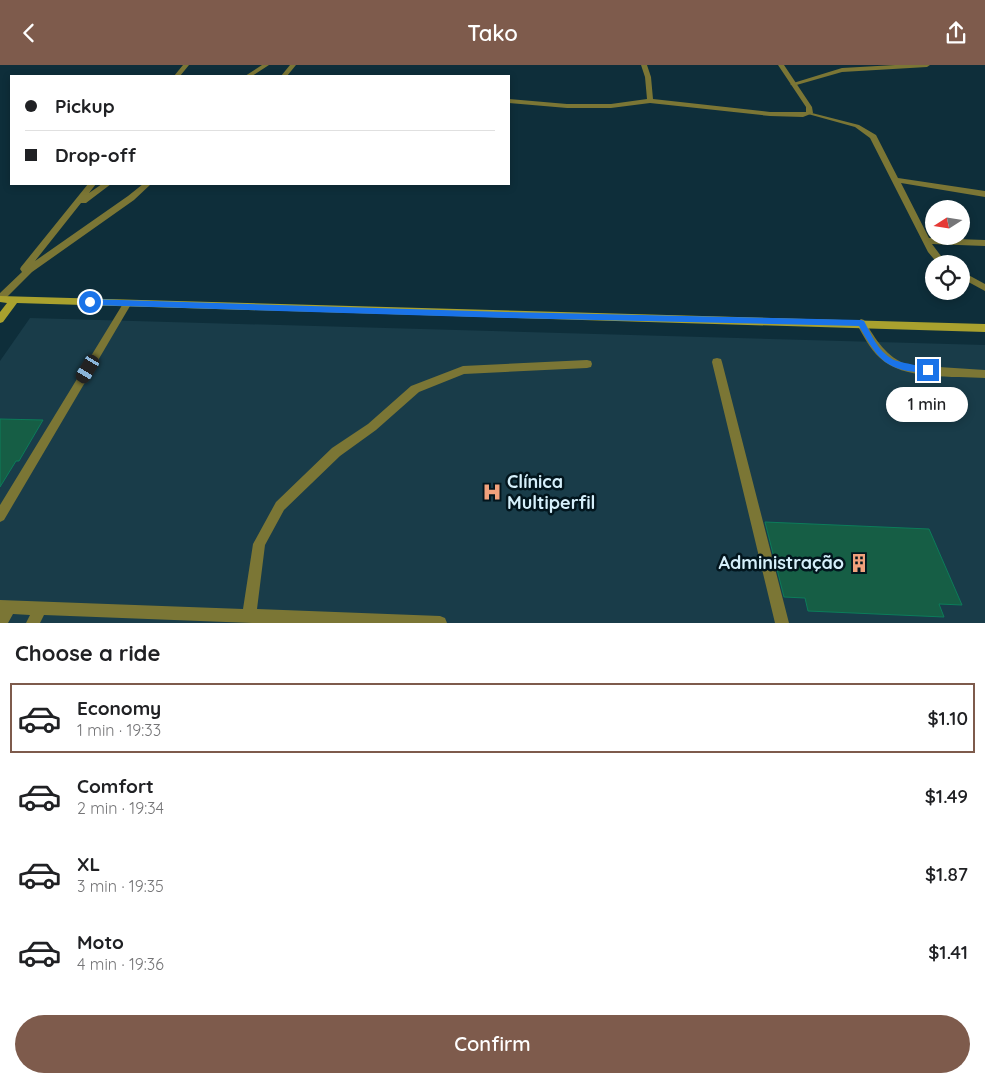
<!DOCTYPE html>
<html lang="en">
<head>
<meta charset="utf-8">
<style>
	body { margin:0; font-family:Quicksand,sans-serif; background:#f2f2f2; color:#202124; height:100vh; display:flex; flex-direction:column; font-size:19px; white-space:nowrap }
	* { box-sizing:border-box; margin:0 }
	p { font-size:16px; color:#757577 }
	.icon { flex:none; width:28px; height:28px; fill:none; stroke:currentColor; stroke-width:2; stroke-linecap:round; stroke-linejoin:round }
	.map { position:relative; height:558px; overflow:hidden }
	.side { display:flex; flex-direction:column; background:#fff; flex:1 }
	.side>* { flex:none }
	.banner { position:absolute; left:10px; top:10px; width:500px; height:110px; border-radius:0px; box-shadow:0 2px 8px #0003; display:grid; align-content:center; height:110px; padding:0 15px; background:#fff }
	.needle { width:32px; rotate:258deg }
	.controls { position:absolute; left:925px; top:135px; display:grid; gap:10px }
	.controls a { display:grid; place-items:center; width:45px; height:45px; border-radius:50%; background:#fff; box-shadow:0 2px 8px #0003; font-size:25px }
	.end { position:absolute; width:22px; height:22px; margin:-11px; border:6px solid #1a73e8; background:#fff; box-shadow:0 0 0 2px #fff }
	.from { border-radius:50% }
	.bubble { position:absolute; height:35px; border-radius:18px; background:#fff; box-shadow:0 2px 8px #0003; font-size:16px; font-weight:600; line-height:35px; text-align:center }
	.car { position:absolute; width:15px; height:30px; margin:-15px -8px; border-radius:6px; box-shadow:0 0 4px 1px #0007; background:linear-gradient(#222 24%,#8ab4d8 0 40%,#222 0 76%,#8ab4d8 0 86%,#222 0) }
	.banner b { display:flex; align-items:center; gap:18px; height:48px; font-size:19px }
	.banner b+b { border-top:1px solid #e0e0e0 }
	.banner i { width:12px; height:12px; background:#202124 }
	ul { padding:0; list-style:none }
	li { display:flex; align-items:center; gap:15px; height:70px; margin:0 10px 8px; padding:0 5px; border:2px solid transparent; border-radius:0px }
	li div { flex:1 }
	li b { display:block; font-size:19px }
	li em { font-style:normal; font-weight:600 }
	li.on { border-color:#7e5b4c }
	li>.icon { width:45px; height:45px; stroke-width:1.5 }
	h2 { padding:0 15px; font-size:22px; line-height:60px }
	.primary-button { display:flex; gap:10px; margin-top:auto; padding:10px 15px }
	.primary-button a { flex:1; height:58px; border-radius:30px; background:#7e5b4c; color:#fff; font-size:20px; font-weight:600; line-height:58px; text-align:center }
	header { display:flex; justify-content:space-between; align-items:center; height:65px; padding:0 15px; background:#7e5b4c; color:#fff; font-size:22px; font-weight:600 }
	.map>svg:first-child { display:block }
	.built { fill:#193c49 }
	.building { fill:#165e45; stroke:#0c7c5a }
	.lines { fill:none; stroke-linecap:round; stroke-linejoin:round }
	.lane { fill:#7b7635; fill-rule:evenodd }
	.street { fill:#7b7635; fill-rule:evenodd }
	.secondary { fill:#a9a12e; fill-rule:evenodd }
	.route { fill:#1a73e8 }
	.labels { text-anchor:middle; stroke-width:5; stroke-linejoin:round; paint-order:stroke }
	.near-poi-label { font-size:18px; font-weight:bold; fill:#d5effa; stroke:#02151d; text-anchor:start }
</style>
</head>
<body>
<header><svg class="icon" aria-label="back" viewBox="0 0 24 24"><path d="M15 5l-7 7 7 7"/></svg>Tako<svg class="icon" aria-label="share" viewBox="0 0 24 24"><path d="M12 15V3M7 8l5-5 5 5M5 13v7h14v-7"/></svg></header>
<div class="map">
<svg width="985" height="558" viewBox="0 0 985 558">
	<rect width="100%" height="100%" fill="#0e2e3a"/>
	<path class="built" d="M 30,253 L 985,280 L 985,558 L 0,558 L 0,296 Z"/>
	<path class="building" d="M 0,354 L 43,355 L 19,396 L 16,396 L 0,422 Z
		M 765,457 L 929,464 L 962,540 L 939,539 L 944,552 L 808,546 L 805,533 L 784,532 Z"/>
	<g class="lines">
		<path class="lane" d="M 895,0 L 930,0 L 927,2 L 842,7 L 793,21 L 790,19 L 842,3 Z
			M 808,47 L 859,60 L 876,70 L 898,113 L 985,126 L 985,132 L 901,118 L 929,173 L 985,175 L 985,181 L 932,179 L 947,199 L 938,199 L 928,187 L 870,73 L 855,62 L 808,49 Z
			M 961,206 L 985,219 L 985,226 L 961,213 Z
			M 127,235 L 130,237 L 132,239 L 130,241 L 4,455 L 0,457 L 0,440 L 124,237 Z
			M 861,254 L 864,255 C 876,275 886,292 908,300 L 985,305 L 985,313 C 955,311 902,315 880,293 C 870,284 863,270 856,258 Z
			M 717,293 L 721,294 L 722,297 L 789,558 L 775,558 L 712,297 L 713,294 Z
			M 587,295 L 591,296 L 592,299 L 591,302 L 587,303 L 464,309 L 419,327 L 376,365 L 340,391 L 284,445 L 265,480 L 257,544 L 440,551 L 445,553 L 447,558 L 252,558 L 44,550 L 40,558 L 26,558 L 30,550 L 13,549 L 8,558 L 0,558 L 0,535 L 243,544 L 253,479 L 276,437 L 332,383 L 368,359 L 411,321 L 463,301 Z"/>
		<path class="street" d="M 183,0 L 189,0 L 180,11 L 174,11 Z
			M 262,0 L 269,0 L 252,11 L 245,11 Z
			M 290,0 L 296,0 L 287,11 L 281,11 Z
			M 641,0 L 647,0 L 651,12 L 653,34 L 770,47 L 806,47 L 806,42 L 778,0 L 784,0 L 812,42 L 813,48 L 803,52 L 770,51 L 650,38 L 611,43 L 567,43 L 509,38 L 509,34 L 567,39 L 611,39 L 647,34 L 645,12 Z
			M 88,119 L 96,119 L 89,128 L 102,119 L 111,119 L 86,138 L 81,138 L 35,196 L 128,131 L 143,119 L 151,119 L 134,135 L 32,207 L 3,236 L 0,237 L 0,228 L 22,207 L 20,204 L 21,202 Z"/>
		<path class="secondary" d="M 0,231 L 985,259 L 985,267 L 17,238 L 3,257 L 0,258 L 0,247 L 7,238 L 0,237 Z"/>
	</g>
	<path class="route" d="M 90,234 L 506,247 L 861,255 L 864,256 C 871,269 878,286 892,294 C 902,299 928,301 932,305 L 928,308 C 886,306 879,296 859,261 L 506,253 L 90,240 L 86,237 Z"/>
	<defs>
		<g id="hospital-bare" transform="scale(1.5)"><path d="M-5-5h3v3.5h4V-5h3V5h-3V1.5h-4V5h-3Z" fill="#f1a17c" stroke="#02151d" stroke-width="2.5" paint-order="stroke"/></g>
		<g id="building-bare" transform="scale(1.5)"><path d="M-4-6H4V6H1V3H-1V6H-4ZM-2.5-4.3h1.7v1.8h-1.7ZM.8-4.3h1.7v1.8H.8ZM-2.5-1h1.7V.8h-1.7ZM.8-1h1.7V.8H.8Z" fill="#f1a17c" stroke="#02151d" stroke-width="2.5" paint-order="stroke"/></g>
	</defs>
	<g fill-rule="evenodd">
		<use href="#hospital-bare" x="492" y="427"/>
		<use href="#building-bare" x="859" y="498"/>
	</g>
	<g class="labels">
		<g class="near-poi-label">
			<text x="507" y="423">Clínica<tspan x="507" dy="21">Multiperfil</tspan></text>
			<text x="844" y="504" text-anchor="end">Administração</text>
		</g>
	</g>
</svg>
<div class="controls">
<a><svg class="needle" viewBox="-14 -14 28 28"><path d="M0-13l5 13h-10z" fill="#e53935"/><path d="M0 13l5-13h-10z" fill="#757577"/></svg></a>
<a><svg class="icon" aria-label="locate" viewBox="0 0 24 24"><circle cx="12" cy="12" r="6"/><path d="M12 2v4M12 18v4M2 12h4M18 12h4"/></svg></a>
</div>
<i class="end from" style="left:90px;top:237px"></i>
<i class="end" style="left:928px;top:305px"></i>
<div class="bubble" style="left:886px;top:322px;width:82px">1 min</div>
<i class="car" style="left:88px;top:304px;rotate:211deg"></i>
<div class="banner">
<b><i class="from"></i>Pickup</b>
<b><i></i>Drop-off</b>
</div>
</div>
<section class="side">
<h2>Choose a ride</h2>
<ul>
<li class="on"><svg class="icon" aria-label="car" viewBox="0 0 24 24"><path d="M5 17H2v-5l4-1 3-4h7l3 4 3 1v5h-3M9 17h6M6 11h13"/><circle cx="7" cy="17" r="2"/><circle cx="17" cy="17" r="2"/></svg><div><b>Economy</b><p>1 min · 19:33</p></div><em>$1.10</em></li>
<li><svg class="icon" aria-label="car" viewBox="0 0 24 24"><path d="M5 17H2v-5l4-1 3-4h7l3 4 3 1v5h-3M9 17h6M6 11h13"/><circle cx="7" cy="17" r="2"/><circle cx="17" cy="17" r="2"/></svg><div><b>Comfort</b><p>2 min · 19:34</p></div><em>$1.49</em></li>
<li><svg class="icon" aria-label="car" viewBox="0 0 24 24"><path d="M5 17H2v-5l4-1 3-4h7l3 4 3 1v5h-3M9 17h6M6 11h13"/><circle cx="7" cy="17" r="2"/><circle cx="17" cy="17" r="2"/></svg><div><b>XL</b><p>3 min · 19:35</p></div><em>$1.87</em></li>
<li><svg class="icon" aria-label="car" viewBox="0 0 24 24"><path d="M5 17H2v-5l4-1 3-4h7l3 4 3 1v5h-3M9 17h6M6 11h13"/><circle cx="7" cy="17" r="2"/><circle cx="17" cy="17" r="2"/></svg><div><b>Moto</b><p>4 min · 19:36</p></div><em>$1.41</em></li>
</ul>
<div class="primary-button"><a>Confirm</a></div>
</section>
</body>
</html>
